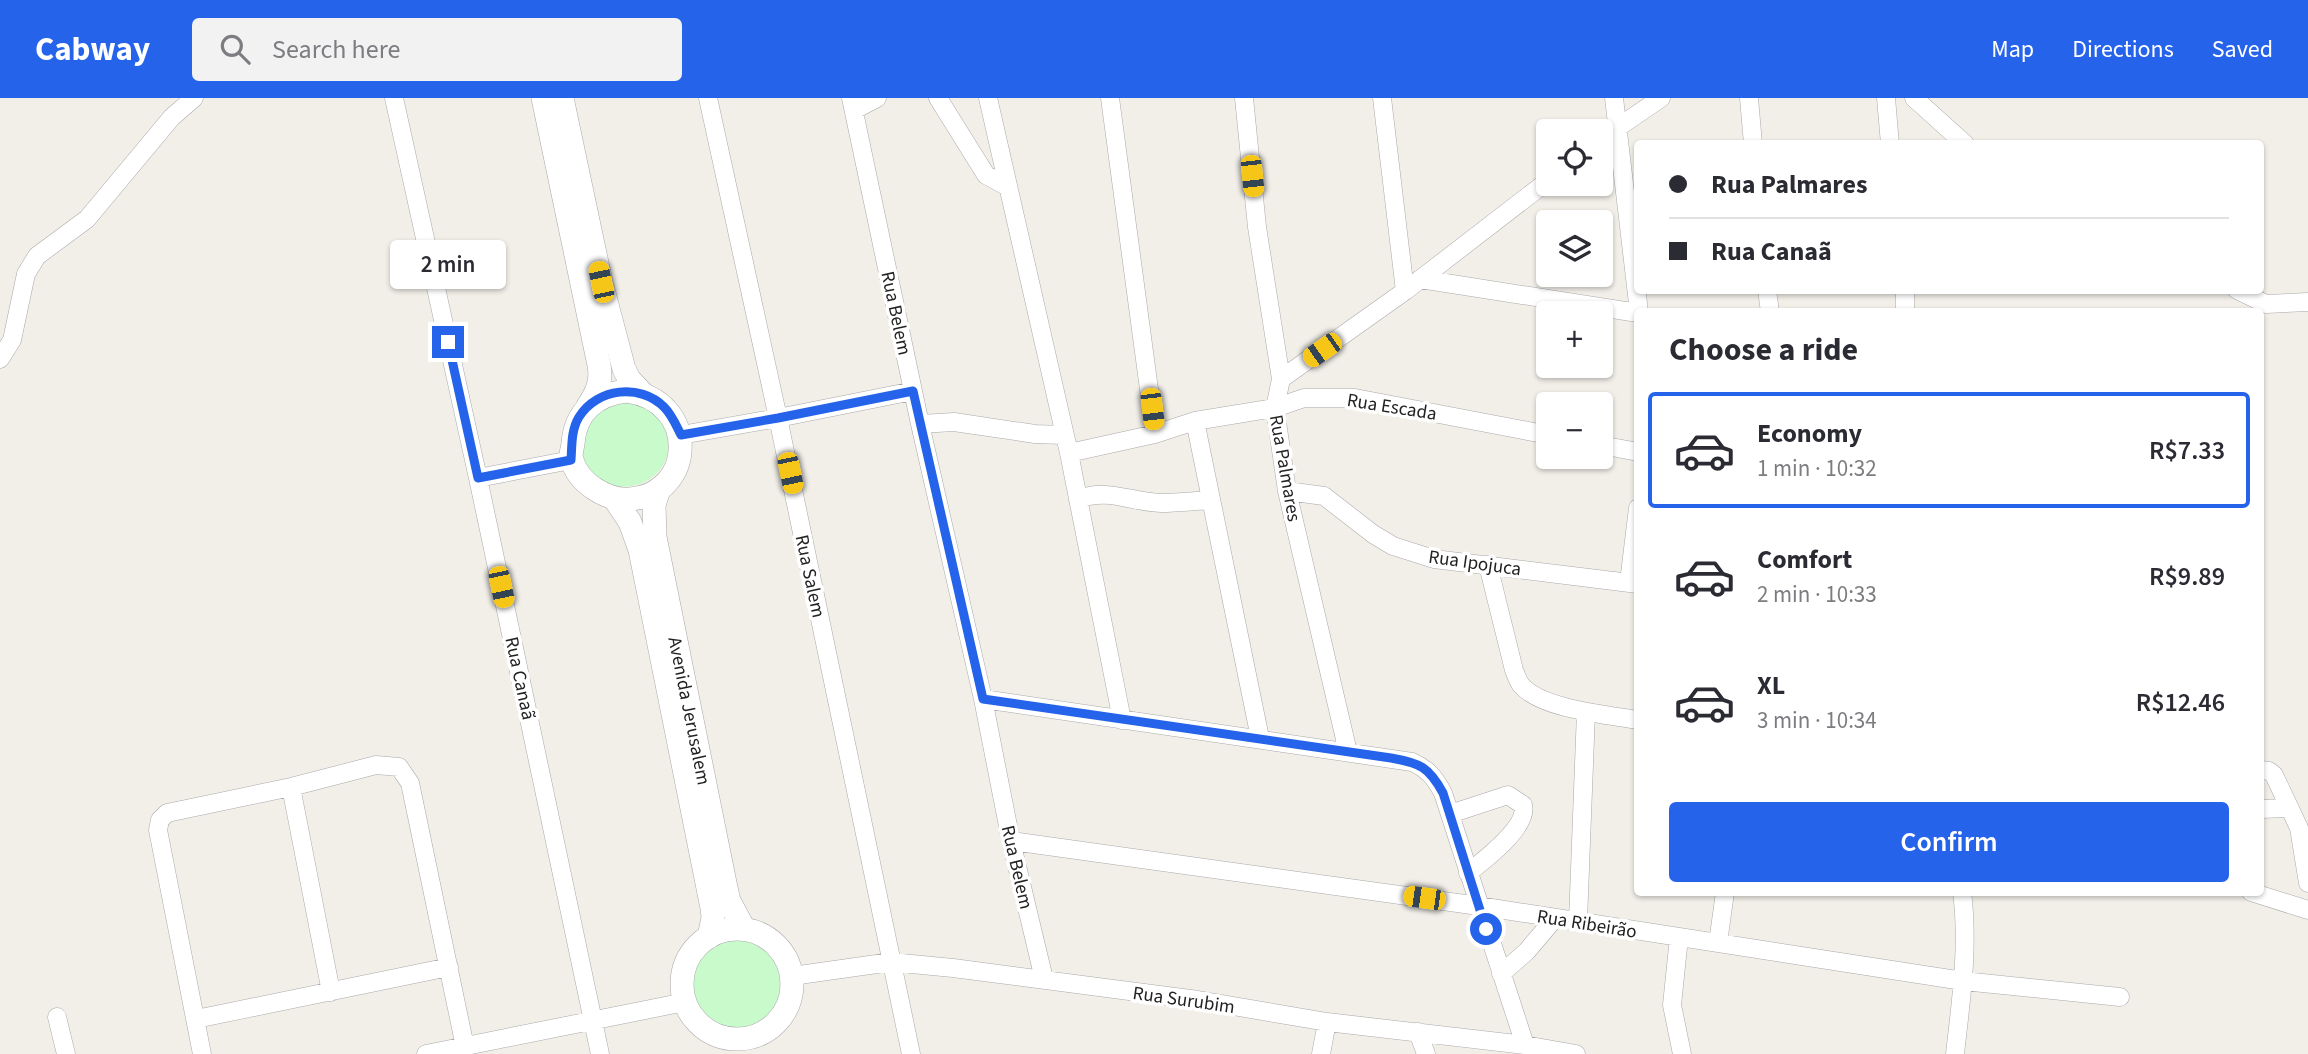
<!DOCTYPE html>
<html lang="en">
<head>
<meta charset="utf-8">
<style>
	body { margin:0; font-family:"Source Sans 3",sans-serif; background:#f2f2f3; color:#2b2b33; height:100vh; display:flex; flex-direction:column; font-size:26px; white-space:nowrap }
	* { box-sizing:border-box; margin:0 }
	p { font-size:23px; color:#7c7c81 }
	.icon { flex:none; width:38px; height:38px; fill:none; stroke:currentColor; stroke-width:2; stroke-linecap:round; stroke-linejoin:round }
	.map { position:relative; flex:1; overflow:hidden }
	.sheet { position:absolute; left:1634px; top:210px; width:630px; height:588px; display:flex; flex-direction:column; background:#fff; border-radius:7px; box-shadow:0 2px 5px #0004 }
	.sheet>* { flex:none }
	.hud { position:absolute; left:1634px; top:42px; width:630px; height:154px; border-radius:7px; box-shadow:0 2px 5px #0004; display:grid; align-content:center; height:154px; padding:0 35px; background:#fff }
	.tools { position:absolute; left:1536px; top:21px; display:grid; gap:14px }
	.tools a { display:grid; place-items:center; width:77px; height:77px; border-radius:7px; background:#fff; box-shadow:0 2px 5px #0004; font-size:35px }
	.end { position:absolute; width:32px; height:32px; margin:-16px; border:9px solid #2563eb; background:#fff; box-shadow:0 0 0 4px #fff }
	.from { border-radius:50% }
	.bubble { position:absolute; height:49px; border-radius:7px; background:#fff; box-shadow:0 2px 5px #0004; font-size:23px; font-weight:600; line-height:49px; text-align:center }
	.car { position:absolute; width:21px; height:42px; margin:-21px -10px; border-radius:9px; box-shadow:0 0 5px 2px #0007; background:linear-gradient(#f5c518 24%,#345 0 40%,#f5c518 0 76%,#345 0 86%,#f5c518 0) }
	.hud b { display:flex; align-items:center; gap:24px; height:66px; font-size:26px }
	.hud b+b { border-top:2px solid #e1e1e2 }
	.hud i { width:18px; height:18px; background:#2b2b33 }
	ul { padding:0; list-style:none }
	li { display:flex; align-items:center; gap:21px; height:116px; margin:0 14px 10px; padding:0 21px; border:4px solid transparent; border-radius:7px }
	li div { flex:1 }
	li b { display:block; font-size:26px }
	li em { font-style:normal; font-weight:600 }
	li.on { border-color:#2563eb }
	li>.icon { width:63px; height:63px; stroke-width:1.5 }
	h2 { padding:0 35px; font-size:32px; line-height:84px }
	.action { display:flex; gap:14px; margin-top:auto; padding:14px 35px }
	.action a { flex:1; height:80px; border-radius:7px; background:#2563eb; color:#fff; font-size:28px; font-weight:600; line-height:80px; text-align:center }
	header { display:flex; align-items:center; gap:42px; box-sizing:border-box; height:98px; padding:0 35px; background:#2563eb; color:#fff }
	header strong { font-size:33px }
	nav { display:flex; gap:38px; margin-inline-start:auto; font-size:24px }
	.search { width:490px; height:63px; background:#f2f2f3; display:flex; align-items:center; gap:18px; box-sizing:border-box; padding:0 24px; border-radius:7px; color:#7c7c81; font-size:26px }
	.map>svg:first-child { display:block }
	.park { fill:#c8facc }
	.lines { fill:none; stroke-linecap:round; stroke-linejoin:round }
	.minor-casing { stroke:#a9a9a9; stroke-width:19 }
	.tertiary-casing { stroke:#a9a9a9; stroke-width:24 }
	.minor { stroke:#fff; stroke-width:18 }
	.tertiary { stroke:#fff; stroke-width:23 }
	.route { stroke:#2563eb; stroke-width:9 }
	.labels { text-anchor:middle; stroke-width:7; stroke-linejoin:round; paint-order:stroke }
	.street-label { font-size:19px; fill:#222; stroke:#fff }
</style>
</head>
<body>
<header>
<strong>Cabway</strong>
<div class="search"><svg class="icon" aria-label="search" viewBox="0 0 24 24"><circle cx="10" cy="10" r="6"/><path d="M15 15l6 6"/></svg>Search here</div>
<nav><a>Map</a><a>Directions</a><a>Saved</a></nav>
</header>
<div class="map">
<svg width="2308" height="956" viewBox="0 0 2308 956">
	<rect width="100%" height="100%" fill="#f2efe9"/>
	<path class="park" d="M 613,298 L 655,310 C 660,318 668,329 669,339 C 673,392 604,408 580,360 C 576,352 579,336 579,327 Z
		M689 884a46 46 0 1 1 92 0a46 46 0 1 1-92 0Z"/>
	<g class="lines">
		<g class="minor-casing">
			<path id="minor" d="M 394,0 L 478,380 L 600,956
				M 708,0 L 778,320 L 911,956
				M 851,0 L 920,326 L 983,601 L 1011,743 L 1044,881
				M 938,0 L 986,77 L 1008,89
				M 988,0 L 1069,355 L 1122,622
				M 1110,0 L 1155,336
				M 1244,0 L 1257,129 L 1281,281 L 1275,310 L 1287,393 L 1348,654
				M 1382,0 L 1405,193
				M 1614,0 L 1639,214
				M 1749,0 L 1753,46
				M 1886,0 L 1890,46
				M 1914,0 L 1965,46
				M 854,12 L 877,0
				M 1601,41 L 1661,0
				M 1420,181 L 1638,215
				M 1767,192 L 1770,214
				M 1905,192 L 1905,214
				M 2237,192 L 2266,206 L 2308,204
				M 0,261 L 12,242 L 26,176 L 37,158 L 87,121 L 172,19 L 194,0
				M 1281,281 L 1405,193 L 1549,82
				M 1195,323 L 1260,640
				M 920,326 L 954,324 L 1035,336 L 1063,337
				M 681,337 L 778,320 L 913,293
				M 1601,347 L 1638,354
				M 1069,355 L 1155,336 L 1195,323 L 1275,310 L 1304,300 L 1355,300 L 1549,337
				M 478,380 L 571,362
				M 1287,393 L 1324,398 L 1373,436 L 1393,448 L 1434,461 L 1638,486
				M 1078,401 C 1109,390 1130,404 1161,405 C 1177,405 1194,403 1211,402
				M 1488,467 L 1514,572 C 1516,577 1518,583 1521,587 C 1541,611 1608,617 1638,622
				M 1629,484 L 1638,410
				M 983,601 L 1412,664 C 1428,671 1435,680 1443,695 L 1525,947
				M 2261,672 L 2269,673 L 2274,677 L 2299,730 L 2308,785
				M 291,689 L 331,894
				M 2261,711 L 2288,710
				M 1450,716 L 1508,697 L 1523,707 C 1529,729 1484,762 1468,775
				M 1011,743 L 1479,808 L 1963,883 L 2120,899
				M 2251,794 L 2308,812
				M 1578,823 L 1586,614
				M 1679,839 L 1672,907 L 1682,956
				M 1718,845 L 1725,794
				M 1501,876 L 1527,853 L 1555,820
				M 792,878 L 891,864 L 953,870 L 1198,902 L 1327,924 L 1525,947 L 1576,956
				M 57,919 L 66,956
				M 196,921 L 449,869
				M 1418,934 L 1426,956
				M 202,956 L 158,732 L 160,722 L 167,715 L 291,689 L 376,667 L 399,669 L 410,685 L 465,949
				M 426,956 L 685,904
				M 1321,956 L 1327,924
				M 1955,956 C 1961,902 1969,849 1962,794"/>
		</g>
		<g class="tertiary-casing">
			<g id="tertiary">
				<path d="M 543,0 L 599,267 C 602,284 597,294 588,308"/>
				<path d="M 562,0 L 601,184 L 624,271 L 629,281 L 642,295"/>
				<path d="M 627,293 C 700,303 695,397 630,401 C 607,403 578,385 572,362 C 570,358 572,351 573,346 C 575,314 596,296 627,293 Z"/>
				<path id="s1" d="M 659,391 L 654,407 L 655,439 L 725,785 L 729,803 L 744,831"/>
				<path d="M 614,400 L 630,424 L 640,452 L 712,810 L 713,820 L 709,839"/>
				<circle cx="737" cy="886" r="55"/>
			</g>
		</g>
		<use href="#minor" class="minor"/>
		<use href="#tertiary" class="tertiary"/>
	</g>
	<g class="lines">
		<path class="route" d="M 448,244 L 478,380 L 571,362 C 572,348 571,332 579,319 C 597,290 640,285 664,309 C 672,317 676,327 681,337 L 778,320 L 913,293 L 983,601 L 1391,660 C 1420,665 1429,669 1443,695 L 1486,831"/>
	</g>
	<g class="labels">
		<g class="street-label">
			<text transform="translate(897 215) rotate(78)" y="7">Rua Belem</text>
			<text transform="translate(1392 308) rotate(9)" y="7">Rua Escada</text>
			<text transform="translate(1286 370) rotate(80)" y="7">Rua Palmares</text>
			<text transform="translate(1475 464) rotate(8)" y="7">Rua Ipojuca</text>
			<text transform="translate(811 478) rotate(78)" y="7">Rua Salem</text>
			<text transform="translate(521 580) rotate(78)" y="7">Rua Canaã</text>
			<text dy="7" stroke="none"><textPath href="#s1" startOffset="226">Avenida Jerusalem</textPath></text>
			<text transform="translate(1018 769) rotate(77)" y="7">Rua Belem</text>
			<text transform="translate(1587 825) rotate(9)" y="7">Rua Ribeirão</text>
			<text transform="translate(1184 901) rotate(8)" y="7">Rua Surubim</text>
		</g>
	</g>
</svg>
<div class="tools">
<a><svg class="icon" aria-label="locate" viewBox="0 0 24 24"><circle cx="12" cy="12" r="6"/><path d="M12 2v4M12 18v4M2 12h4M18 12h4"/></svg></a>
<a><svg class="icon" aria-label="layers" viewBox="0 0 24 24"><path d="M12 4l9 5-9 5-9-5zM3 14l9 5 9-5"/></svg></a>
<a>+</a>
<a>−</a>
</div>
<i class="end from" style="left:1486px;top:831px"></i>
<i class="end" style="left:448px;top:244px"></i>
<div class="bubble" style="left:390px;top:142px;width:116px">2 min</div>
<i class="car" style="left:1252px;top:78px;rotate:174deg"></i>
<i class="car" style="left:601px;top:184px;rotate:348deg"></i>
<i class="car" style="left:1322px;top:252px;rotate:235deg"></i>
<i class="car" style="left:1152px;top:311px;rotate:173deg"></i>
<i class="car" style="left:790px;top:375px;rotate:168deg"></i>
<i class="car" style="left:501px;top:489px;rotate:168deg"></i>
<i class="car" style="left:1424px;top:800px;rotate:278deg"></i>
<div class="hud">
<b><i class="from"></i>Rua Palmares</b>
<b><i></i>Rua Canaã</b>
</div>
<section class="sheet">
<h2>Choose a ride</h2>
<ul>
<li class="on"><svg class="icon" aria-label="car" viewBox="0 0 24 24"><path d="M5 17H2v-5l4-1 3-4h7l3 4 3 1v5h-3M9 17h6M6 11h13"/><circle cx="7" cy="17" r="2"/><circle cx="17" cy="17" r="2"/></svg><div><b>Economy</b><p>1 min · 10:32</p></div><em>R$7.33</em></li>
<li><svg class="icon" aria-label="car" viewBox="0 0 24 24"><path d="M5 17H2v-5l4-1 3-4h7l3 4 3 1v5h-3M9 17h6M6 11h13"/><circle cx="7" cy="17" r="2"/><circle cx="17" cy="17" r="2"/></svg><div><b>Comfort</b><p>2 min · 10:33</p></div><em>R$9.89</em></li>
<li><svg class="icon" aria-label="car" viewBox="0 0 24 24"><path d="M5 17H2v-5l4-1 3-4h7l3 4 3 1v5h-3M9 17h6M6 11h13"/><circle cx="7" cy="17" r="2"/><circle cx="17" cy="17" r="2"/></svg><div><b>XL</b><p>3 min · 10:34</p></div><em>R$12.46</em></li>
</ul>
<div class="action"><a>Confirm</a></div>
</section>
</div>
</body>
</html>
